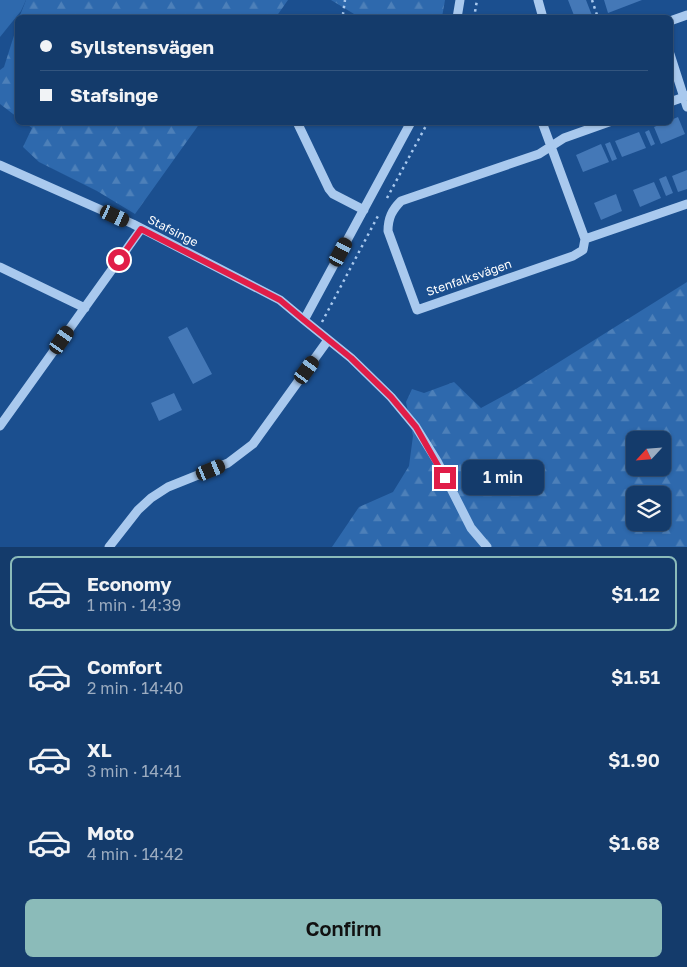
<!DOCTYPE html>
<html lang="en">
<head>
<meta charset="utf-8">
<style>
	body { margin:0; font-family:"Golos Text",sans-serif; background:#1d4271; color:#f1f3f6; height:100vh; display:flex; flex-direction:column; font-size:19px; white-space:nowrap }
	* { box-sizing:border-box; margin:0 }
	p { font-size:16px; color:#9dadc1 }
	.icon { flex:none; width:28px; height:28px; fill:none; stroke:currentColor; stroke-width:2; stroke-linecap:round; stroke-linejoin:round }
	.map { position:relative; height:547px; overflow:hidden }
	.sheet { display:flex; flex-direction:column; background:#143b6b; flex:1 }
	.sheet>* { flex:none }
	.guide { position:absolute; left:15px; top:15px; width:658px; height:110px; border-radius:8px; box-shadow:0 1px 4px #0004,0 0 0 1px #33557e; display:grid; align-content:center; height:110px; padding:0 25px; background:#143b6b }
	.needle { width:32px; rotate:244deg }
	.controls { position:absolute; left:626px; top:431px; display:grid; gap:10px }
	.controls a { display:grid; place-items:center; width:45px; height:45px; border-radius:8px; background:#143b6b; box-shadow:0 1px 4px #0004,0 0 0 1px #33557e; font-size:25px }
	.end { position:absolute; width:22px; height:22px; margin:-11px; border:6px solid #e11d48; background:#fff; box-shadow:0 0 0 2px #fff }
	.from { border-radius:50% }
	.bubble { position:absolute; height:35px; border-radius:8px; background:#143b6b; box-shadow:0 1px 4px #0004,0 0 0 1px #33557e; font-size:16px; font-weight:600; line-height:35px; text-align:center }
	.car { position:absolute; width:15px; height:30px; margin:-15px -8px; border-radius:6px; box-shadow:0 0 4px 1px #0007; background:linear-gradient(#222 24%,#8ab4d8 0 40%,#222 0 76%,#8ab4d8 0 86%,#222 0) }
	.guide b { display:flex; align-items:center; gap:18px; height:48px; font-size:19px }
	.guide b+b { border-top:1px solid #33557e }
	.guide i { width:12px; height:12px; background:#f1f3f6 }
	ul { padding:9px 0 0; list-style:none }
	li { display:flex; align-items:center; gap:15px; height:75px; margin:0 10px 8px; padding:0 15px; border:2px solid transparent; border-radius:8px }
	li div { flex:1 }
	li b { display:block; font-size:19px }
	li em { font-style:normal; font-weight:600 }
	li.selected { border-color:#8bbbb9 }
	li>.icon { width:45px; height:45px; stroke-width:1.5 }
	.action { display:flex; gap:10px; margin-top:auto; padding:10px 25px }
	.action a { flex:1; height:58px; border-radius:8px; background:#8bbbb9; color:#111; font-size:20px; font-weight:600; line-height:58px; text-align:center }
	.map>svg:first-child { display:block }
	.forest { fill:url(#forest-firs); fill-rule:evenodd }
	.pitch { fill:#2e69ad }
	.building { fill:#4478b7 }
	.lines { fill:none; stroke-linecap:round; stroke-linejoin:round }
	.path { stroke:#a9c9ee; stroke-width:2.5; stroke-dasharray:2.5 4; stroke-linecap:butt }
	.minor { stroke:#a9c9ee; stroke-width:9 }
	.route { stroke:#e11d48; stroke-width:6 }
	.labels { text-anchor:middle; stroke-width:4; stroke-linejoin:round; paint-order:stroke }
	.street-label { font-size:12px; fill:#fff; stroke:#1b4f8f }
</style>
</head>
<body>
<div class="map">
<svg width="687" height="547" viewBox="0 0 687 547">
	<defs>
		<pattern id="forest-firs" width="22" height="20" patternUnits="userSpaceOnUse" patternTransform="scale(1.25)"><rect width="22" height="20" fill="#2e69ad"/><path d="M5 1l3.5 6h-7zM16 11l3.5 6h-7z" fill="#4d80b9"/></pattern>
	</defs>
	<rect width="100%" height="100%" fill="#1b4f8f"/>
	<path class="forest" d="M 26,0 L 288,0 L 276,17 L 19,18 Z
		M 331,0 L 445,0 L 442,17 L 359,17 Z
		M 17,26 L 17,117 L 0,104 L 0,70 L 4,67 Z
		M 25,123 L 200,123 L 135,214 L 97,191 L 39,162 L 23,147 L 32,128 Z
		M 687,282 L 687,547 L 332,547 L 359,507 L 393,492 L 409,466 L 413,436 L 406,402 L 412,389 L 424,393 L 454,382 L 481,408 L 516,389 ZM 635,440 L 662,440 L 662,468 L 635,468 ZM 635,495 L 662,495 L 662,522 L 635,522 Z"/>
	<path class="pitch" d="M 0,0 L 26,0 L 21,11 L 0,37 Z"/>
	<path class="building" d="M 568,0 L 586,0 L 593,18 L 575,18 Z
		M 604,0 L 642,0 L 608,13 Z
		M 678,117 L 685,134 L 661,144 L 654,127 Z
		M 649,130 L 655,144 L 651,146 L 645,132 Z
		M 639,132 L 646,148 L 622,157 L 615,141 Z
		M 610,142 L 617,159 L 612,161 L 605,144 Z
		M 601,144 L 609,162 L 583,172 L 576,155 Z
		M 687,170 L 687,189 L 678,192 L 672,176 Z
		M 666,176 L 673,193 L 666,196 L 659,179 Z
		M 654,182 L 661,198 L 640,207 L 633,190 Z
		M 616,194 L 622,211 L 601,220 L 594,203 Z
		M 187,327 L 212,374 L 193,384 L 168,337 Z
		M 174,393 L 182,410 L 159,421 L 151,403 Z"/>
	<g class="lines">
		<path class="path" d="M 592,0 L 598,18
			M 337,18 L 343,14 L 345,0
			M 474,18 L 477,0
			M 387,198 L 428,122
			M 322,322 L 379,214"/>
		<path class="minor" d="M 538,0 L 543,18
			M 457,18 L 460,0
			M 670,21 L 687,15
			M 670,54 L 687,107
			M 670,102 L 687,96
			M 297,122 L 329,189 L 333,194 L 364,210
			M 542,122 L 585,239
			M 609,122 L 564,138 L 539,154 L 401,201 C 392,210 388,218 388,231 L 417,310 L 573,256 L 583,250 L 585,239 L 687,204
			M 0,165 L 133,224 L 224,271 L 280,300 L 304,320 L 351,358 L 391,397 L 416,427 L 437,461 L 471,528 L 487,547
			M 0,267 L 85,308
			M 304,320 L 411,122
			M 0,426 L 141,229
			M 109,547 L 138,510 L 151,498 L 168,487 L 228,463 L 253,444 L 328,340"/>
	</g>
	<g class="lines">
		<path class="route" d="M 119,260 L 141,229 L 280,300 L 304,320 L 351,358 L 391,397 L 416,427 L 445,478"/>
	</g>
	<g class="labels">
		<g class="street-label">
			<text transform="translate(173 231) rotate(27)" y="4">Stafsinge</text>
			<text transform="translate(469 278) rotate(-19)" y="4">Stenfalksvägen</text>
		</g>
	</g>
</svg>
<div class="controls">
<a><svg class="needle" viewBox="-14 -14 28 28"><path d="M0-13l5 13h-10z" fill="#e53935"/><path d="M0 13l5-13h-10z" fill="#9dadc1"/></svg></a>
<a><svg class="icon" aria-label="layers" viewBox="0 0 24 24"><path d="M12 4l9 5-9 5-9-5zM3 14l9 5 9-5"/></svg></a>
</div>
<i class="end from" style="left:119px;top:260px"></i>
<i class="end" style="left:445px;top:478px"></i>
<div class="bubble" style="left:462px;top:460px;width:82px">1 min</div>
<i class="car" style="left:115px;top:216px;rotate:115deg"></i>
<i class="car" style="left:341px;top:252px;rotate:28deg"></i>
<i class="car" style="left:62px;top:340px;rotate:35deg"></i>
<i class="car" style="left:307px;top:370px;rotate:36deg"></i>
<i class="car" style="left:211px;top:470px;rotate:68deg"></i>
<div class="guide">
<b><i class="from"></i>Syllstensvägen</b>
<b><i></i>Stafsinge</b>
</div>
</div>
<section class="sheet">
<ul>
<li class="selected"><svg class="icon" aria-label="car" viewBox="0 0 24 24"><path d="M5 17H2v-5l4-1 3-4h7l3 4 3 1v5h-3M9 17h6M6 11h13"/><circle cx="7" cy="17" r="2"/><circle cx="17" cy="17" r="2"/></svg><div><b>Economy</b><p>1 min · 14:39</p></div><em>$1.12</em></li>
<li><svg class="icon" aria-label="car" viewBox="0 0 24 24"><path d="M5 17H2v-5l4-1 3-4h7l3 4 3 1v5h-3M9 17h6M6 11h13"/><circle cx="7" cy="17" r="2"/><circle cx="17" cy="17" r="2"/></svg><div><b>Comfort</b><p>2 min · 14:40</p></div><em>$1.51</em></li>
<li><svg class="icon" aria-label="car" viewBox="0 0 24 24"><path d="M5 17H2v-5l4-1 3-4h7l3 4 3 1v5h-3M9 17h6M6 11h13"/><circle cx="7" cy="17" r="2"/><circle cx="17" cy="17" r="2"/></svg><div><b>XL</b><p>3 min · 14:41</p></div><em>$1.90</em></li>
<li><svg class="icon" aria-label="car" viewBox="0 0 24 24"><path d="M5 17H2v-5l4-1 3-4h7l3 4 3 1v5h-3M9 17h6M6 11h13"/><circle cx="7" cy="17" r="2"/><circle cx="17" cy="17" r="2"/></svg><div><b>Moto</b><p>4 min · 14:42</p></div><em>$1.68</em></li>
</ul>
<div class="action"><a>Confirm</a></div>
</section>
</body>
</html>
